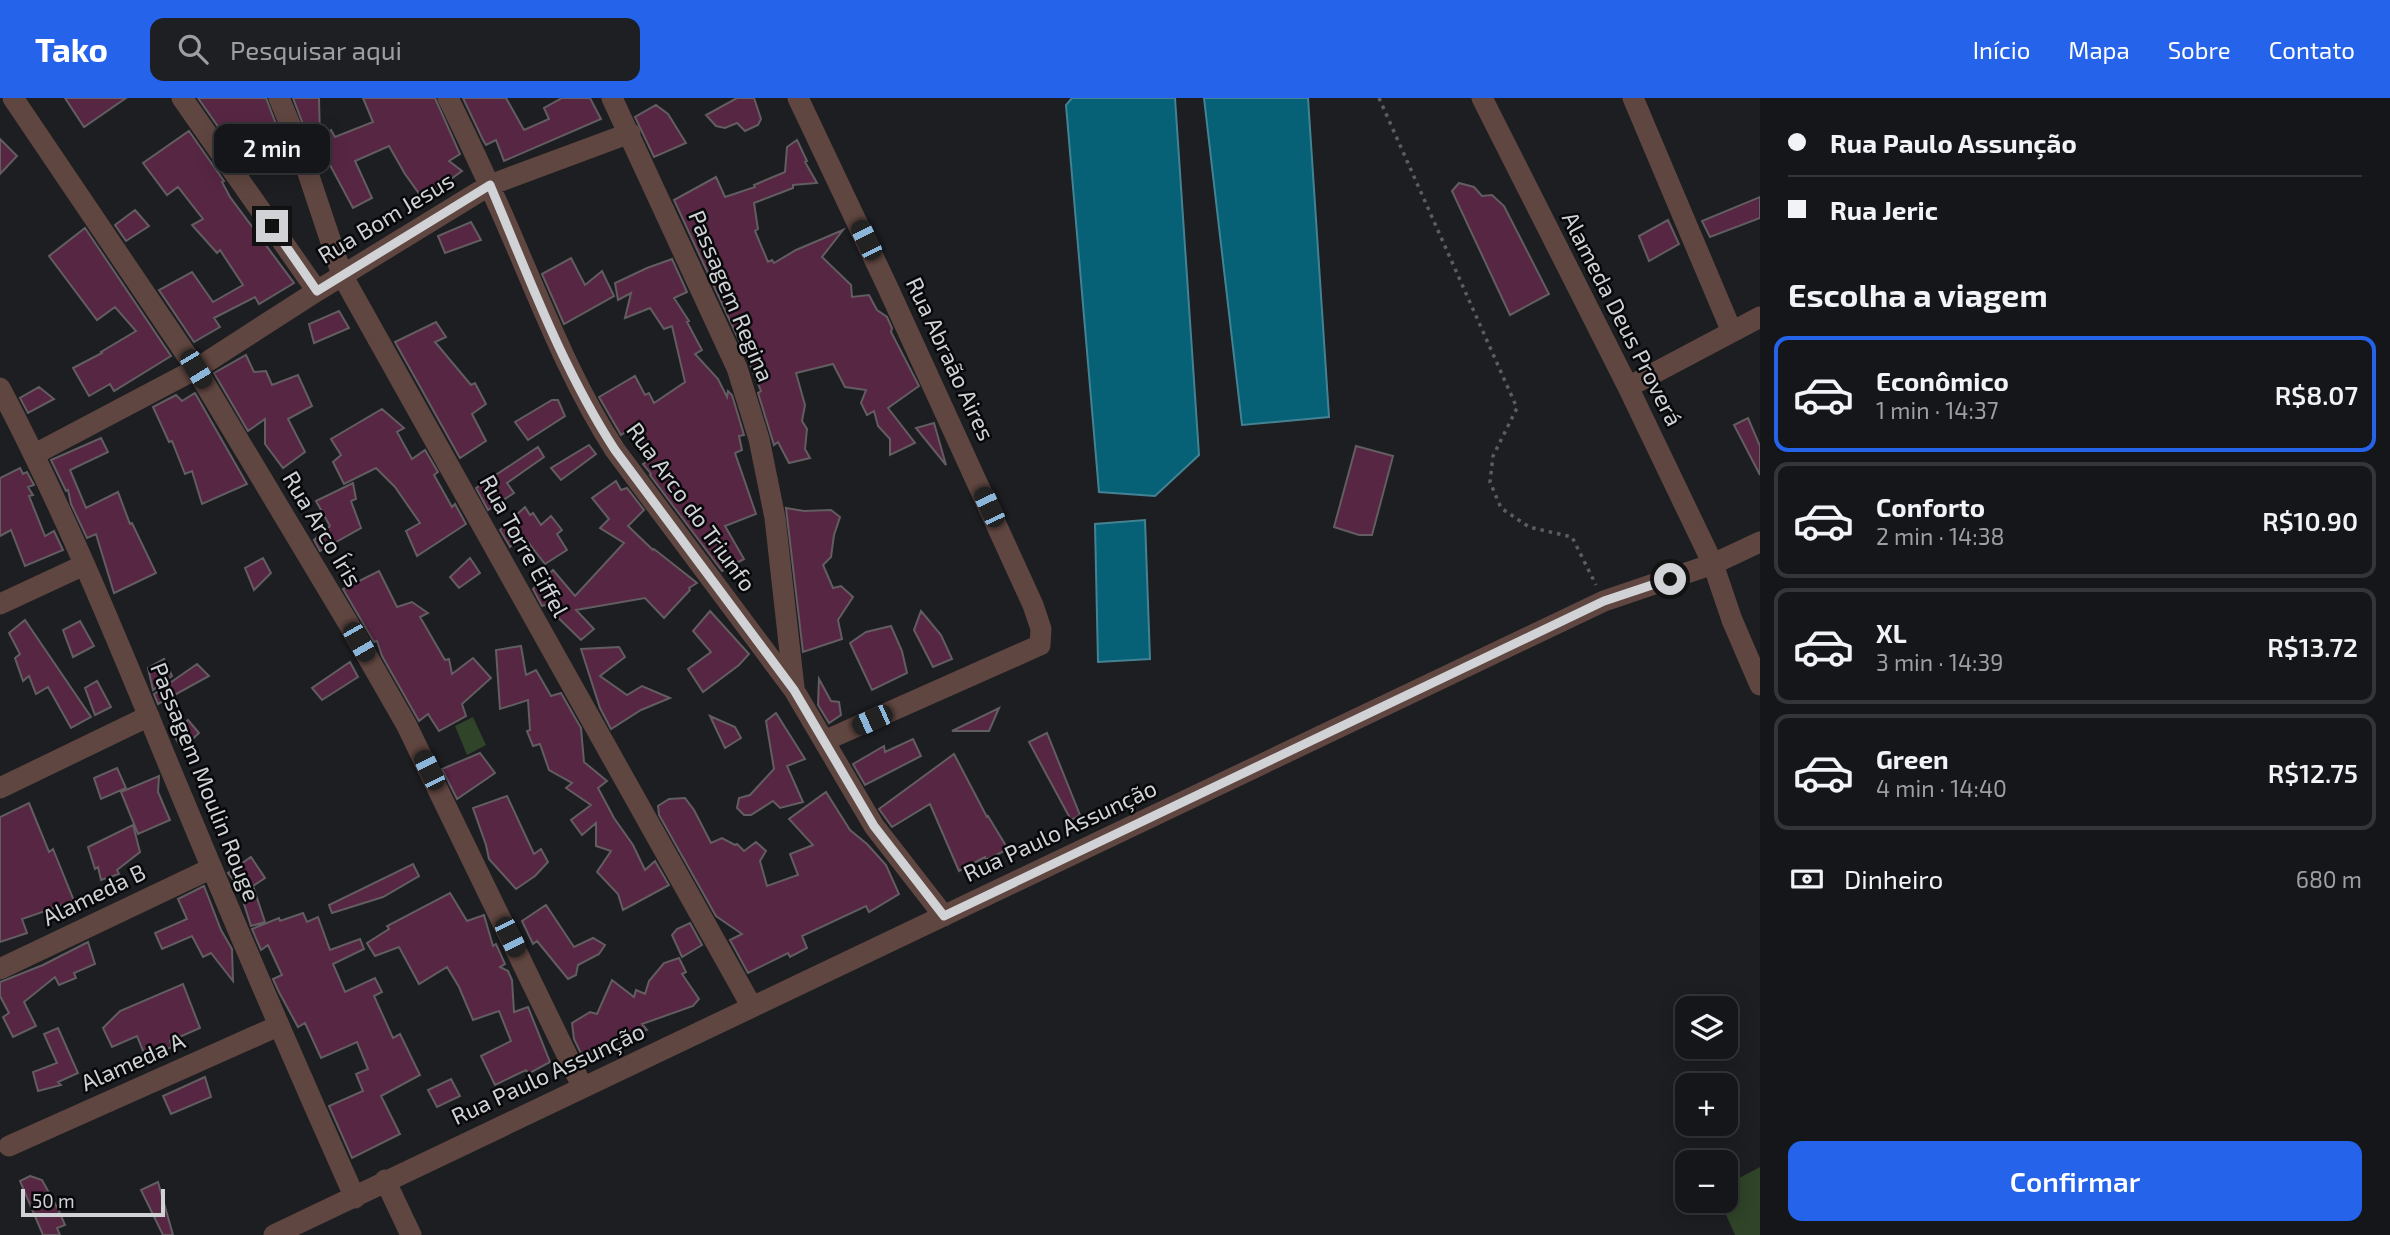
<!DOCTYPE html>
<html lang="pt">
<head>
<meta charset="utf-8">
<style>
	body { margin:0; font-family:"Exo 2",sans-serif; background:#1e1f23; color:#f1f3f6; height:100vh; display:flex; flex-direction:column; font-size:26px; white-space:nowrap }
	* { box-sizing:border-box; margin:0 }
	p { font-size:23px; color:#9d9fa2 }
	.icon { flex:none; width:38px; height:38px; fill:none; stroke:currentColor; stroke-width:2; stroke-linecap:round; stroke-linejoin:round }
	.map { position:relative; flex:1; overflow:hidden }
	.sheet { display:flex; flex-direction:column; background:#15161a; width:630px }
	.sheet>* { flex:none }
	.hud { display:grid; align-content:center; height:154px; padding:0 28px; background:#15161a }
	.fabs { position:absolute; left:1675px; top:898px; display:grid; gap:14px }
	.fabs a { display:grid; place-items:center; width:63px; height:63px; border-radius:14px; background:#15161a; box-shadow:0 4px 18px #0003,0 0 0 2px #343539; font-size:35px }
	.scale { position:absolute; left:21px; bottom:18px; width:144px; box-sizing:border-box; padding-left:7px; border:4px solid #d0d2d5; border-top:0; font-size:19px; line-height:24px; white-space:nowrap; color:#d0d2d5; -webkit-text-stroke:5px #07080a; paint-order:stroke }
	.end { position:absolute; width:32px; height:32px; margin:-16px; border:9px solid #d0d2d5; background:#111; box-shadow:0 0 0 4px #111 }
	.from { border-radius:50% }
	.bubble { position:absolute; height:49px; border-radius:14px; background:#15161a; box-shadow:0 4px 18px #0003,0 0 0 2px #343539; font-size:23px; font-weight:600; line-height:49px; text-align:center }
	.car { position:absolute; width:21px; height:42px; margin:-21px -10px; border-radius:9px; box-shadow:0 0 5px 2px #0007; background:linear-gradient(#222 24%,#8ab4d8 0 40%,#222 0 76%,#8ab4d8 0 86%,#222 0) }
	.hud b { display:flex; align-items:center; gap:24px; height:66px; font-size:26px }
	.hud b+b { border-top:2px solid #343539 }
	.hud i { width:18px; height:18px; background:#f1f3f6 }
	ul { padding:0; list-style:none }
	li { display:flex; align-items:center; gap:21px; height:116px; margin:0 14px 10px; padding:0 14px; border:4px solid #343539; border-radius:14px }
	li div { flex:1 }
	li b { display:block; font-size:26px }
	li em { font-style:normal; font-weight:600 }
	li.current { border-color:#2563eb }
	li>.icon { width:63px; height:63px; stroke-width:1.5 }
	h2 { padding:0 28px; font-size:32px; line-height:84px }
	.pay { display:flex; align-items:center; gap:18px; height:77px; padding:0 28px; font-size:26px }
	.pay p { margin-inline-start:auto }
	.action { display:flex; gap:14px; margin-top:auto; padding:14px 28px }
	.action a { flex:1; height:80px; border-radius:14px; background:#2563eb; color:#fff; font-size:28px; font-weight:600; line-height:80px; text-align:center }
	header { display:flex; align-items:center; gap:42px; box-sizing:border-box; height:98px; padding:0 35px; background:#2563eb; color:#fff }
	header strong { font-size:33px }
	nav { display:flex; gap:38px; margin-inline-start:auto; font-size:24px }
	.search { width:490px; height:63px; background:#1e1f23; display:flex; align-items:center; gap:18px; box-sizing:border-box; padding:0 24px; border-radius:14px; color:#9d9fa2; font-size:26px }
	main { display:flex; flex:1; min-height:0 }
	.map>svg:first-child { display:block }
	.green { fill:#2f4428 }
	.water { fill:#066076; stroke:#438292; stroke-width:2 }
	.building { fill:#572643; stroke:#625d60; stroke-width:2 }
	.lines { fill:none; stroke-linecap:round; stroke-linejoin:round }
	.path { stroke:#5b5d60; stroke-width:3.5; stroke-dasharray:3.5 5; stroke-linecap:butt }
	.minor { stroke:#604640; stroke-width:21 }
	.route { stroke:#d0d2d5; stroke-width:9 }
	.labels { text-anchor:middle; stroke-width:5; stroke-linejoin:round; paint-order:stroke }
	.street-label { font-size:23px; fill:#d0d2d5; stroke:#07080a }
</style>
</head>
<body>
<header>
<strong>Tako</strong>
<div class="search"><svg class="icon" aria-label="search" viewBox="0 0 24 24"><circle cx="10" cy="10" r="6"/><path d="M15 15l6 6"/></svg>Pesquisar aqui</div>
<nav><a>Início</a><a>Mapa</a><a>Sobre</a><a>Contato</a></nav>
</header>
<main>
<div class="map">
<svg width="1760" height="1137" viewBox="0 0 1760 1137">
	<rect width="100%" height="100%" fill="#1c1e22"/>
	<path class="green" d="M 473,619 L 486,647 L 467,657 L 455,628 Z
		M 1760,1069 L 1760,1137 L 1735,1137 L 1720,1103 L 1726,1102 L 1726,1087 Z"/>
	<path class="water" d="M 1072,0 L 1175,0 L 1199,357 L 1155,398 L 1099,394 L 1066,7 Z
		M 1204,0 L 1308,0 L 1329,319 L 1242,327 Z
		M 1145,422 L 1150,561 L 1098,564 L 1095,426 Z"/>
	<path class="building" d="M 65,0 L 126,0 L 84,29 Z
		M 198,0 L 266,0 L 281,39 L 245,67 Z
		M 293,0 L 319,0 L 320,41 L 331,32 L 335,39 L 373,24 L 363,0 L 435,0 L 460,56 L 449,63 L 462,73 L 423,101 L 405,76 L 389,48 L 355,63 L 372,100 L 353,110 L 330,67 L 320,71 Z
		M 463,0 L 506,0 L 524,32 L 549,21 L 544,10 L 562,0 L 590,0 L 601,21 L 504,63 L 496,42 L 486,47 L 483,42 Z
		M 737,0 L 754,0 L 761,21 L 758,27 L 745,33 L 737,25 L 725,30 L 716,28 L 706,17 Z
		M 656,7 L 668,16 L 686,45 L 654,59 L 635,19 Z
		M 189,33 L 224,83 L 222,84 L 230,99 L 294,185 L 259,206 L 255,199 L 214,220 L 220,229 L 194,244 L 159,192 L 192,174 L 213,204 L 243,187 L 220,152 L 217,155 L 192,127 L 203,121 L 178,89 L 167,97 L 143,65 Z
		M 0,41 L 17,58 L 0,76 Z
		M 797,42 L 807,63 L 805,64 L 817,85 L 793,87 L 793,90 L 754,105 L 758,131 L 755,133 L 768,164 L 772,162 L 774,165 L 796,152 L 843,132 L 822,159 L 851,187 L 852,199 L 869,197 L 877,212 L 887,219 L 892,230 L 891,234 L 919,288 L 888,310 L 915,345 L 890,357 L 890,341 L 878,328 L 874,313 L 867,317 L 861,305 L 866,292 L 845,289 L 833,266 L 796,275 L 805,307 L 802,323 L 807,331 L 805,351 L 810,360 L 789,365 L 778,344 L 774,347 L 758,295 L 761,293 L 749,264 L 674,102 L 716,79 L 725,99 L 755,89 L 754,87 L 785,74 L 787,49 Z
		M 1459,85 L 1474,89 L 1482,98 L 1492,97 L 1504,108 L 1549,196 L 1510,217 L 1452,93 Z
		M 1760,99 L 1760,120 L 1710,139 L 1702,123 Z
		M 135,112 L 149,128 L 126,143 L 115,127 Z
		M 1668,122 L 1679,146 L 1649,163 L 1639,138 Z
		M 471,124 L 481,142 L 445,155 L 438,138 Z
		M 85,130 L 171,258 L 114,293 L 110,286 L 89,298 L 73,270 L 102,255 L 101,254 L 136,233 L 115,209 L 97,222 L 49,158 Z
		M 571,160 L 585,187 L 602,173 L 614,198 L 564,226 L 542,176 Z
		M 672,161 L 687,194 L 674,200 L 689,223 L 687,224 L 702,252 L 695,256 L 718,281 L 727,299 L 728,293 L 732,297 L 744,337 L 739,338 L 742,352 L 735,355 L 756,416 L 725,428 L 744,461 L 722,473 L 650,377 L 651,376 L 643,366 L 651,361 L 634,328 L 621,337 L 599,299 L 635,278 L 645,297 L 649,295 L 654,305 L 685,284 L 672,228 L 664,231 L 650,210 L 625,220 L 631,195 L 618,202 L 615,185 L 647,170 Z
		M 339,213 L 349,230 L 314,245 L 309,226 Z
		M 436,224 L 446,239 L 435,244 L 471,287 L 475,285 L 486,306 L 472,316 L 486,343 L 460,360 L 395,244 Z
		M 246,257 L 254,274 L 266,273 L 272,287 L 298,277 L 312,308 L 288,321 L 305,354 L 283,370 L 265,346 L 265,321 L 248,333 L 214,275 Z
		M 39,289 L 54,301 L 28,315 L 20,300 Z
		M 195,295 L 247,386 L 202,406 L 192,373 L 185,376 L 172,343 L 169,344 L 153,309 L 176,297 L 182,303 Z
		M 552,302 L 558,302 L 565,318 L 528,342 L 515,324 Z
		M 382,311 L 404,330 L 397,334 L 412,361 L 425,352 L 438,374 L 434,377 L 452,409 L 455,406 L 466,426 L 417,458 L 406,433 L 420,425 L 395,389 L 376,370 L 344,386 L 333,364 L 341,357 L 331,341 Z
		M 1748,320 L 1760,348 L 1760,377 L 1734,327 Z
		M 934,325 L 946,367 L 916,330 Z
		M 101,340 L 108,354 L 70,372 L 86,410 L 118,394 L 130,426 L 132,425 L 156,475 L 114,495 L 96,436 L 87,440 L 71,406 L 68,392 L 66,393 L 51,362 Z
		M 589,347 L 596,356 L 561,382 L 551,370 Z
		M 1356,348 L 1393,358 L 1372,437 L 1359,437 L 1334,429 Z
		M 538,349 L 544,359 L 507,385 L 514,395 L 488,412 L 476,390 Z
		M 20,370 L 23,376 L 27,374 L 34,387 L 28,389 L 33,397 L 29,398 L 45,438 L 54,433 L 63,452 L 25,468 L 11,432 L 0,438 L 0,380 Z
		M 616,383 L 621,392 L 627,390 L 644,412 L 628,428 L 653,452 L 654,451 L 697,485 L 689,490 L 690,492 L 664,520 L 645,500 L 576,512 L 594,531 L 581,542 L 545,507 L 542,508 L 533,491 L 553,472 L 575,498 L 624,445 L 600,430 L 609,421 L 592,400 Z
		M 353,385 L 356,401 L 351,403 L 361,430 L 320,453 L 314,442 L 330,428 L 316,403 Z
		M 525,409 L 530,417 L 533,415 L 541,427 L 551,418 L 562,432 L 557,436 L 567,452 L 545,466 L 523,438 L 510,449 L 509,447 L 500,432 Z
		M 786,410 L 804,413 L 831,412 L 840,419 L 834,437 L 831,459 L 823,467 L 833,490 L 841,488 L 853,499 L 838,522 L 842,541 L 803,554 Z
		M 263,460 L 271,475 L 254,492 L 245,470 Z
		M 470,460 L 480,475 L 459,490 L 450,479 Z
		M 379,473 L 397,509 L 412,504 L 428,515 L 420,519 L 445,562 L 449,561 L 452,576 L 473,560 L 491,580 L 462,606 L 466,618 L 439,633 L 428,616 L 419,623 L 382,558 L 377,543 L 374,544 L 343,491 Z
		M 710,513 L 749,556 L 739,567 L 703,594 L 688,571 L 711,554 L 693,533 Z
		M 921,513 L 941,537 L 952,561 L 933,569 L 914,532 Z
		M 25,522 L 91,619 L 71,630 L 48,589 L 36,596 L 29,578 L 23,583 L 15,560 L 20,556 L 9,535 Z
		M 80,523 L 94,548 L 73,559 L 63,532 Z
		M 891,528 L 902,553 L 907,575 L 872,592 L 850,545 L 866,534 Z
		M 521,548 L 526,577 L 536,572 L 551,598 L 561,595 L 581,630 L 584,664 L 607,683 L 598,690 L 614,720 L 633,747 L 645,772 L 655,763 L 669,787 L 623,812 L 618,796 L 597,774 L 611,753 L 596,748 L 596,725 L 582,737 L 571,722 L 591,707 L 566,690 L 572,685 L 549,672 L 540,646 L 533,648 L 527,633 L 530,632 L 528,602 L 500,611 L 496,552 Z
		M 619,549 L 625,559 L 600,578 L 627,597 L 642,588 L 670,600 L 641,612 L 611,631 L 600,610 L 581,551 Z
		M 164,561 L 172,578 L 153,592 L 148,570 Z
		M 350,564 L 358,579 L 322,602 L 312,590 Z
		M 197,566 L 209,578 L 158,606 L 154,596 Z
		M 819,581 L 831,603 L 839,604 L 841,617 L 829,625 L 818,607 Z
		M 97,583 L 111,609 L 95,617 L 85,590 Z
		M 999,610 L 989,633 L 952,633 Z
		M 776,615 L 805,661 L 787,668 L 803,704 L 780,710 L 773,703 L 751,717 L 744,717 L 737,710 L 739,700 L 750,697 L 774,671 L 766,623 Z
		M 710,618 L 735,629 L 741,640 L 725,650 Z
		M 188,622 L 199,635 L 182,651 L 173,636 Z
		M 1047,635 L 1080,717 L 1071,722 L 1029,644 Z
		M 913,641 L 921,658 L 865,687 L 853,666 L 884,648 L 885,654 Z
		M 480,655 L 495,675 L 457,701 L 442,671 Z
		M 954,656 L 987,719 L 988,718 L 1008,751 L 986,762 L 985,759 L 959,773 L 930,706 L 892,729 L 879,711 Z
		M 117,670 L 126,690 L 101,701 L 94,680 Z
		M 159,678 L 158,694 L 170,722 L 138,736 L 121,694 Z
		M 826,694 L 850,732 L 867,746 L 886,767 L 899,796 L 869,814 L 866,808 L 802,838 L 807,850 L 790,859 L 788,855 L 748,875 L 730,842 L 742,836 L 716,818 L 659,717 L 658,708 L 669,701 L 685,700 L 694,712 L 711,745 L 722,740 L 735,747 L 737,746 L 744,753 L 756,744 L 766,753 L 760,763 L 767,788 L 798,777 L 790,756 L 813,747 L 789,721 Z
		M 507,698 L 534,756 L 541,751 L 548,764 L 535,778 L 516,791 L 489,761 L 486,747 L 473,710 Z
		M 29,705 L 49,754 L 53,751 L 74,803 L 22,821 L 27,835 L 0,844 L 0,719 Z
		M 133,727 L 140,754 L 117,772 L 119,776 L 101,782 L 98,769 L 95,771 L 88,749 Z
		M 251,759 L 265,780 L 253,788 L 265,824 L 251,828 L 239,790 L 228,775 Z
		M 413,766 L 419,778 L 383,799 L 332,815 L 329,807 Z
		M 204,788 L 221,832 L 232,851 L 233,883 L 211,855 L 203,859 L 192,838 L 162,851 L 155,835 L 187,821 L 178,801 Z
		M 450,795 L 467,823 L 484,817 L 493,848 L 496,846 L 505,866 L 500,869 L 508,873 L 512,882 L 514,914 L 528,909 L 550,964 L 528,976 L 526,972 L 495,987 L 481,958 L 511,943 L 499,913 L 473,922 L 459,889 L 447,869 L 419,886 L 399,849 L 375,858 L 367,845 L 389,831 L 387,828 Z
		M 546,807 L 574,849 L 593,840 L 605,847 L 599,856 L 578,867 L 576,877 L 568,881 L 537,843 L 533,846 L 522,823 Z
		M 303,815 L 307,824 L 318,819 L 330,852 L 360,841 L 364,851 L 333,866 L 345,894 L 375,880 L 382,894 L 374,898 L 393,940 L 400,936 L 420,977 L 381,998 L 400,1036 L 352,1060 L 329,1008 L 363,993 L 356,976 L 368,971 L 357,944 L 321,960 L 305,925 L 298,929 L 279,894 L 273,881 L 282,877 L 268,847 L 261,852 L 252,831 L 279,820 L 280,823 Z
		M 690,825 L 702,847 L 682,859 L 672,837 L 677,831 Z
		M 88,844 L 95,866 L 74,875 L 76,880 L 59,887 L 55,879 L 24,904 L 36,928 L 13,939 L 3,919 L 9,915 L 0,898 L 0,884 L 43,867 Z
		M 679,860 L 686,874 L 682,876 L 699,901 L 693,908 L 642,926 L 647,932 L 611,942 L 613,945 L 592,955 L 585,964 L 574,941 L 572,925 L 590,914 L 597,916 L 612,882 L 634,899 L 636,892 L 645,896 L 649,883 L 664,865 Z
		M 183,886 L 200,930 L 170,943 L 172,949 L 146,960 L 137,938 L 112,949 L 103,930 L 120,913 Z
		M 58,930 L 78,975 L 58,984 L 61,987 L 38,993 L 33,974 L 57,965 L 44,936 Z
		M 205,979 L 211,999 L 171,1016 L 163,998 Z
		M 451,981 L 460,998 L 437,1009 L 428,992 Z
		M 30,1078 L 42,1082 L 59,1113 L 65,1127 L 57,1130 L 60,1137 L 43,1137 L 20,1083 Z
		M 158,1084 L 173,1137 L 163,1137 L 141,1092 Z"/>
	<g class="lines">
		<path class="path" d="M 1379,0 L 1517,310 L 1493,358 L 1490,384 L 1501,410 L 1529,429 L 1572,439 L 1596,487"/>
		<path class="minor" d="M 13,0 L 196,271 L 347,523 L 406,626 L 582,988
			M 182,0 L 317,193
			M 279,0 L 299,48 L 342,177 L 752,909
			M 448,0 C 473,51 497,103 519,155 C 548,223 575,290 615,352 L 794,592 L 874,728 L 944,818
			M 612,0 L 737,270 L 759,341 L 775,420 L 794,590
			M 798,0 L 888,190 L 1033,507 L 1041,531 L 1040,547 L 824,643
			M 1482,0 L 1628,289 L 1713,466 L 1732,522 L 1760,587
			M 1633,0 L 1732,234
			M 1628,289 L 1760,219
			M 0,290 C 67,417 120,549 175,682 C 233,822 293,961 355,1100
			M 35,356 L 196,271 L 317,193 L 490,87 L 630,35
			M 0,506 L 84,467
			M 0,690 L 149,618
			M 0,871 L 212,770
			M 9,1048 L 278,928
			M 385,1082 L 411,1137
			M 274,1137 L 1604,503 L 1713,466 L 1760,444"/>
	</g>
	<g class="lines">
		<path class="route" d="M 272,128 L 317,193 L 490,87 C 528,177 562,270 615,352 L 794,592 L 874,728 L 944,818 L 1604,503 L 1670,481"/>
	</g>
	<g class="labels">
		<g class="street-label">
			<text transform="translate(386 120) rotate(-31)" y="8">Rua Bom Jesus</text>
			<text transform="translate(731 198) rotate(67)" y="8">Passagem Regina</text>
			<text transform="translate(1622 221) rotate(63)" y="8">Alameda Deus Proverá</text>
			<text transform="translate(950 261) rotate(65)" y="8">Rua Abraão Aires</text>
			<text transform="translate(691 409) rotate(54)" y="8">Rua Arco do Triunfo</text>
			<text transform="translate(322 431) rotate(59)" y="8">Rua Arco Íris</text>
			<text transform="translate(524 448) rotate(61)" y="8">Rua Torre Eiffel</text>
			<text transform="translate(205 684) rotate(68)" y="8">Passagem Moulin Rouge</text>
			<text transform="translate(1060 733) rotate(-25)" y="8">Rua Paulo Assunção</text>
			<text transform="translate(94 797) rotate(-26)" y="8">Alameda B</text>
			<text transform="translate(133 964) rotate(-24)" y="8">Alameda A</text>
			<text transform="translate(548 976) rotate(-25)" y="8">Rua Paulo Assunção</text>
		</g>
	</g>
</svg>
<div class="fabs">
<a><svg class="icon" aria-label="layers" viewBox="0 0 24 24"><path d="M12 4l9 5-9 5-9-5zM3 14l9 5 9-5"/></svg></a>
<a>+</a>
<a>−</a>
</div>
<div class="scale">50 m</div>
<i class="end from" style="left:1670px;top:481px"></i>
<i class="end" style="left:272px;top:128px"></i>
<div class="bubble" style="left:214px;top:26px;width:116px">2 min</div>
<i class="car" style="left:866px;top:142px;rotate:334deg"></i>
<i class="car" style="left:196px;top:271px;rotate:149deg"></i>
<i class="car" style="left:989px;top:409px;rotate:335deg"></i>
<i class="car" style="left:359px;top:544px;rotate:150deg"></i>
<i class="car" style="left:872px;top:622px;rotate:246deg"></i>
<i class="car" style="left:429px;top:672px;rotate:334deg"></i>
<i class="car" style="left:510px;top:839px;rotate:154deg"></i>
</div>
<section class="sheet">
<div class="hud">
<b><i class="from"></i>Rua Paulo Assunção</b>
<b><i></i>Rua Jeric</b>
</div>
<h2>Escolha a viagem</h2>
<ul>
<li class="current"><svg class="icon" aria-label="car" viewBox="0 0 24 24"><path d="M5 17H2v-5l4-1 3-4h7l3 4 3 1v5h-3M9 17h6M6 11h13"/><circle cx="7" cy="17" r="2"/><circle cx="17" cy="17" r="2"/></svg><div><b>Econômico</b><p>1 min · 14:37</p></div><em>R$8.07</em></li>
<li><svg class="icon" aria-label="car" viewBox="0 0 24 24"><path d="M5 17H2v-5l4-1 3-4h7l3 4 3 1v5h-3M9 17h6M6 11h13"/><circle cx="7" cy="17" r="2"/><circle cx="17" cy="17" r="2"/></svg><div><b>Conforto</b><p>2 min · 14:38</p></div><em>R$10.90</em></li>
<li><svg class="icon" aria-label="car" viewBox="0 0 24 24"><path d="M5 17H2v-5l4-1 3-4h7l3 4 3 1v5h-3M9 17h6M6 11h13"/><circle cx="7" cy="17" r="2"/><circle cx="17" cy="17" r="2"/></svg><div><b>XL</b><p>3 min · 14:39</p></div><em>R$13.72</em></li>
<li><svg class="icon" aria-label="car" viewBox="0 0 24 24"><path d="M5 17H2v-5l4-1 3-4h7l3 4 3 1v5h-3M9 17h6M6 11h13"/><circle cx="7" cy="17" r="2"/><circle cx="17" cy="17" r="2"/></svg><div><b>Green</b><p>4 min · 14:40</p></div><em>R$12.75</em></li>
</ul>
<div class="pay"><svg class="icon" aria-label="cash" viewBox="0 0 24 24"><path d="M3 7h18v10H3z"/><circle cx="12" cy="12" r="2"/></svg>Dinheiro<p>680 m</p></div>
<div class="action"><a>Confirmar</a></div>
</section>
</main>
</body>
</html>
